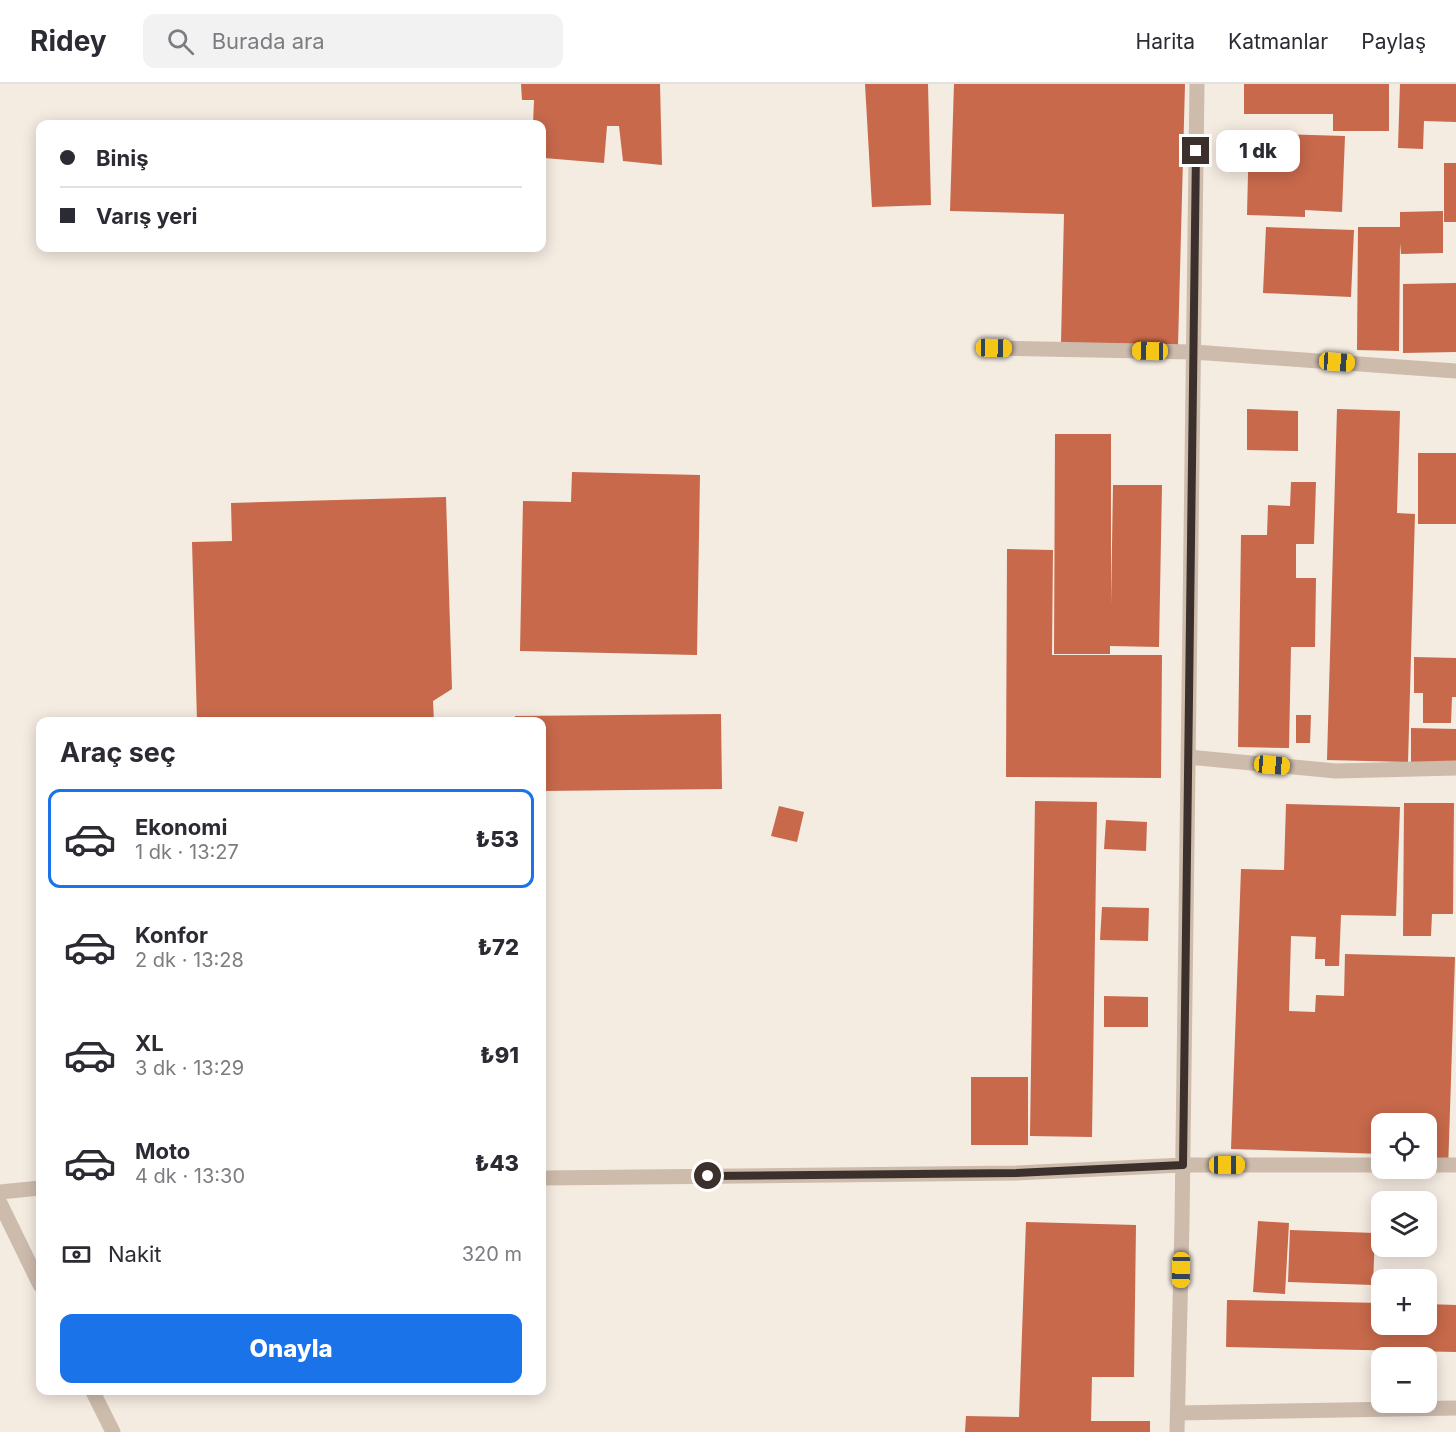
<!DOCTYPE html>
<html lang="tr">
<head>
<meta charset="utf-8">
<style>
	body { margin:0; font-family:Inter,sans-serif; background:#f2f2f3; color:#2b2b33; height:100vh; display:flex; flex-direction:column; font-size:22px; white-space:nowrap }
	* { box-sizing:border-box; margin:0 }
	p { font-size:20px; color:#7c7c81 }
	.icon { flex:none; width:33px; height:33px; fill:none; stroke:currentColor; stroke-width:2; stroke-linecap:round; stroke-linejoin:round }
	.map { position:relative; flex:1; overflow:hidden }
	.drawer { position:absolute; left:36px; top:633px; width:510px; height:678px; display:flex; flex-direction:column; background:#fff; border-radius:12px; box-shadow:0 3px 15px #0003 }
	.drawer>* { flex:none }
	.hud { position:absolute; left:36px; top:36px; width:510px; height:132px; border-radius:12px; box-shadow:0 3px 15px #0003; display:grid; align-content:center; height:132px; padding:0 24px; background:#fff }
	.buttons { position:absolute; left:1371px; top:1029px; display:grid; gap:12px }
	.buttons a { display:grid; place-items:center; width:66px; height:66px; border-radius:12px; background:#fff; box-shadow:0 3px 15px #0003; font-size:30px }
	.end { position:absolute; width:27px; height:27px; margin:-14px; border:8px solid #3b302b; background:#fff; box-shadow:0 0 0 3px #fff }
	.from { border-radius:50% }
	.bubble { position:absolute; height:42px; border-radius:12px; background:#fff; box-shadow:0 3px 15px #0003; font-size:20px; font-weight:800; line-height:42px; text-align:center }
	.car { position:absolute; width:18px; height:36px; margin:-18px -9px; border-radius:8px; box-shadow:0 0 4px 2px #0007; background:linear-gradient(#f5c518 24%,#345 0 40%,#f5c518 0 76%,#345 0 86%,#f5c518 0) }
	.hud b { display:flex; align-items:center; gap:21px; height:57px; font-size:22px }
	.hud b+b { border-top:2px solid #e1e1e2 }
	.hud i { width:15px; height:15px; background:#2b2b33 }
	ul { padding:0; list-style:none }
	li { display:flex; align-items:center; gap:18px; height:99px; margin:0 12px 9px; padding:0 12px; border:3px solid transparent; border-radius:12px }
	li div { flex:1 }
	li b { display:block; font-size:22px }
	li em { font-style:normal; font-weight:800 }
	li.current { border-color:#1a73e8 }
	li>.icon { width:54px; height:54px; stroke-width:1.5 }
	h2 { padding:0 24px; font-size:27px; line-height:72px }
	.pay { display:flex; align-items:center; gap:15px; height:66px; padding:0 24px; font-size:22px }
	.pay p { margin-inline-start:auto }
	.primary-button { display:flex; gap:12px; margin-top:auto; padding:12px 24px }
	.primary-button a { flex:1; height:69px; border-radius:12px; background:#1a73e8; color:#fff; font-size:24px; font-weight:800; line-height:69px; text-align:center }
	header { display:flex; align-items:center; gap:36px; box-sizing:border-box; height:84px; padding:0 30px; background:#fff; border-bottom:2px solid #e1e1e2 }
	header strong { font-size:28px }
	nav { display:flex; gap:33px; margin-inline-start:auto; font-size:21px }
	.search { width:420px; height:54px; background:#f2f2f3; display:flex; align-items:center; gap:15px; box-sizing:border-box; padding:0 21px; border-radius:12px; color:#7c7c81; font-size:22px }
	.map>svg:first-child { display:block }
	.building { fill:#c8694b }
	.lines { fill:none; stroke-linecap:round; stroke-linejoin:round }
	.minor { stroke:#cdbbac; stroke-width:15 }
	.route { stroke:#3b302b; stroke-width:8 }
</style>
</head>
<body>
<header>
<strong>Ridey</strong>
<div class="search"><svg class="icon" aria-label="search" viewBox="0 0 24 24"><circle cx="10" cy="10" r="6"/><path d="M15 15l6 6"/></svg>Burada ara</div>
<nav><a>Harita</a><a>Katmanlar</a><a>Paylaş</a></nav>
</header>
<div class="map">
<svg width="1456" height="1348" viewBox="0 0 1456 1348">
	<rect width="100%" height="100%" fill="#f4ebe1"/>
	<path class="building" d="M 521,0 L 660,0 L 662,81 L 623,77 L 619,42 L 607,42 L 604,79 L 544,74 L 542,70 L 542,40 L 533,40 L 534,16 L 522,16 Z
		M 865,0 L 928,0 L 931,121 L 872,123 Z
		M 954,0 L 1185,0 L 1178,262 L 1061,259 L 1064,130 L 950,127 Z
		M 1244,0 L 1389,0 L 1389,47 L 1333,47 L 1333,30 L 1244,30 Z
		M 1400,0 L 1456,0 L 1456,38 L 1424,37 L 1423,65 L 1398,64 Z
		M 1249,49 L 1345,52 L 1342,128 L 1305,126 L 1305,133 L 1247,131 Z
		M 1444,79 L 1456,79 L 1456,138 L 1444,138 Z
		M 1443,127 L 1443,169 L 1401,170 L 1400,159 L 1399,267 L 1357,266 L 1358,143 L 1400,143 L 1400,128 Z
		M 1266,143 L 1354,146 L 1351,213 L 1263,209 Z
		M 1456,199 L 1456,268 L 1403,269 L 1403,200 Z
		M 1247,325 L 1298,327 L 1298,367 L 1247,366 Z
		M 1337,325 L 1400,327 L 1397,429 L 1415,430 L 1408,678 L 1327,676 Z
		M 1055,350 L 1111,350 L 1111,522 L 1113,401 L 1162,401 L 1159,563 L 1110,562 L 1110,570 L 1054,570 Z
		M 1418,369 L 1456,369 L 1456,440 L 1418,440 Z
		M 572,388 L 700,391 L 697,571 L 520,567 L 523,417 L 571,418 Z
		M 1291,398 L 1316,398 L 1314,460 L 1296,460 L 1296,494 L 1316,494 L 1315,563 L 1291,563 L 1289,664 L 1238,663 L 1241,451 L 1267,451 L 1268,421 L 1290,422 Z
		M 446,413 L 452,605 L 433,617 L 434,638 L 251,638 L 251,635 L 197,637 L 192,458 L 232,457 L 231,419 Z
		M 1007,465 L 1053,466 L 1052,571 L 1162,571 L 1161,694 L 1006,693 Z
		M 1414,573 L 1456,574 L 1456,613 L 1452,613 L 1451,639 L 1423,639 L 1423,609 L 1414,609 Z
		M 721,630 L 722,705 L 542,707 L 542,638 L 515,638 L 515,632 Z
		M 1296,631 L 1311,631 L 1310,659 L 1296,659 Z
		M 1411,644 L 1456,645 L 1456,681 L 1411,681 Z
		M 1035,717 L 1097,718 L 1092,1053 L 1030,1052 Z
		M 1404,719 L 1454,719 L 1453,830 L 1432,830 L 1431,852 L 1403,852 Z
		M 1286,720 L 1400,723 L 1396,832 L 1341,831 L 1339,882 L 1325,882 L 1325,875 L 1315,875 L 1316,853 L 1291,852 L 1289,927 L 1315,928 L 1316,911 L 1344,912 L 1345,870 L 1455,873 L 1448,1087 L 1426,1086 L 1426,1040 L 1382,1040 L 1382,1070 L 1231,1065 L 1241,785 L 1284,786 Z
		M 779,722 L 804,728 L 797,758 L 771,752 Z
		M 1106,736 L 1147,738 L 1146,767 L 1104,765 Z
		M 1102,823 L 1149,824 L 1148,857 L 1100,856 Z
		M 1104,912 L 1148,913 L 1148,943 L 1104,943 Z
		M 971,993 L 1028,993 L 1028,1061 L 971,1061 Z
		M 1258,1137 L 1289,1139 L 1285,1210 L 1253,1208 Z
		M 1026,1138 L 1136,1141 L 1134,1293 L 1092,1293 L 1091,1337 L 1150,1337 L 1150,1348 L 965,1348 L 966,1332 L 1019,1333 Z
		M 1290,1146 L 1375,1149 L 1373,1201 L 1288,1198 Z
		M 1227,1216 L 1382,1219 L 1382,1240 L 1426,1240 L 1426,1220 L 1456,1221 L 1456,1268 L 1226,1263 Z"/>
	<g class="lines">
		<path class="minor" d="M 995,264 L 1194,268 L 1456,287
			M 1188,673 L 1336,687 L 1456,684
			M 1426,1081 L 1456,1081
			M 542,1094 L 1016,1089 L 1183,1081 L 1382,1081
			M 0,1108 L 40,1104
			M 0,1119 L 40,1201
			M 92,1306 L 113,1348
			M 1178,1329 L 1456,1324
			M 1177,1348 L 1182,1138 L 1197,0"/>
	</g>
	<g class="lines">
		<path class="route" d="M 708,1092 L 1016,1089 L 1183,1081 L 1196,67"/>
	</g>
</svg>
<div class="buttons">
<a><svg class="icon" aria-label="locate" viewBox="0 0 24 24"><circle cx="12" cy="12" r="6"/><path d="M12 2v4M12 18v4M2 12h4M18 12h4"/></svg></a>
<a><svg class="icon" aria-label="layers" viewBox="0 0 24 24"><path d="M12 4l9 5-9 5-9-5zM3 14l9 5 9-5"/></svg></a>
<a>+</a>
<a>−</a>
</div>
<i class="end from" style="left:708px;top:1092px"></i>
<i class="end" style="left:1196px;top:67px"></i>
<div class="bubble" style="left:1216px;top:46px;width:84px">1 dk</div>
<i class="car" style="left:994px;top:264px;rotate:91deg"></i>
<i class="car" style="left:1150px;top:267px;rotate:271deg"></i>
<i class="car" style="left:1337px;top:278px;rotate:94deg"></i>
<i class="car" style="left:1272px;top:681px;rotate:95deg"></i>
<i class="car" style="left:1227px;top:1081px;rotate:90deg"></i>
<i class="car" style="left:1181px;top:1186px;rotate:181deg"></i>
<div class="hud">
<b><i class="from"></i>Biniş</b>
<b><i></i>Varış yeri</b>
</div>
<section class="drawer">
<h2>Araç seç</h2>
<ul>
<li class="current"><svg class="icon" aria-label="car" viewBox="0 0 24 24"><path d="M5 17H2v-5l4-1 3-4h7l3 4 3 1v5h-3M9 17h6M6 11h13"/><circle cx="7" cy="17" r="2"/><circle cx="17" cy="17" r="2"/></svg><div><b>Ekonomi</b><p>1 dk · 13:27</p></div><em>₺53</em></li>
<li><svg class="icon" aria-label="car" viewBox="0 0 24 24"><path d="M5 17H2v-5l4-1 3-4h7l3 4 3 1v5h-3M9 17h6M6 11h13"/><circle cx="7" cy="17" r="2"/><circle cx="17" cy="17" r="2"/></svg><div><b>Konfor</b><p>2 dk · 13:28</p></div><em>₺72</em></li>
<li><svg class="icon" aria-label="car" viewBox="0 0 24 24"><path d="M5 17H2v-5l4-1 3-4h7l3 4 3 1v5h-3M9 17h6M6 11h13"/><circle cx="7" cy="17" r="2"/><circle cx="17" cy="17" r="2"/></svg><div><b>XL</b><p>3 dk · 13:29</p></div><em>₺91</em></li>
<li><svg class="icon" aria-label="car" viewBox="0 0 24 24"><path d="M5 17H2v-5l4-1 3-4h7l3 4 3 1v5h-3M9 17h6M6 11h13"/><circle cx="7" cy="17" r="2"/><circle cx="17" cy="17" r="2"/></svg><div><b>Moto</b><p>4 dk · 13:30</p></div><em>₺43</em></li>
</ul>
<div class="pay"><svg class="icon" aria-label="cash" viewBox="0 0 24 24"><path d="M3 7h18v10H3z"/><circle cx="12" cy="12" r="2"/></svg>Nakit<p>320 m</p></div>
<div class="primary-button"><a>Onayla</a></div>
</section>
</div>
</body>
</html>
